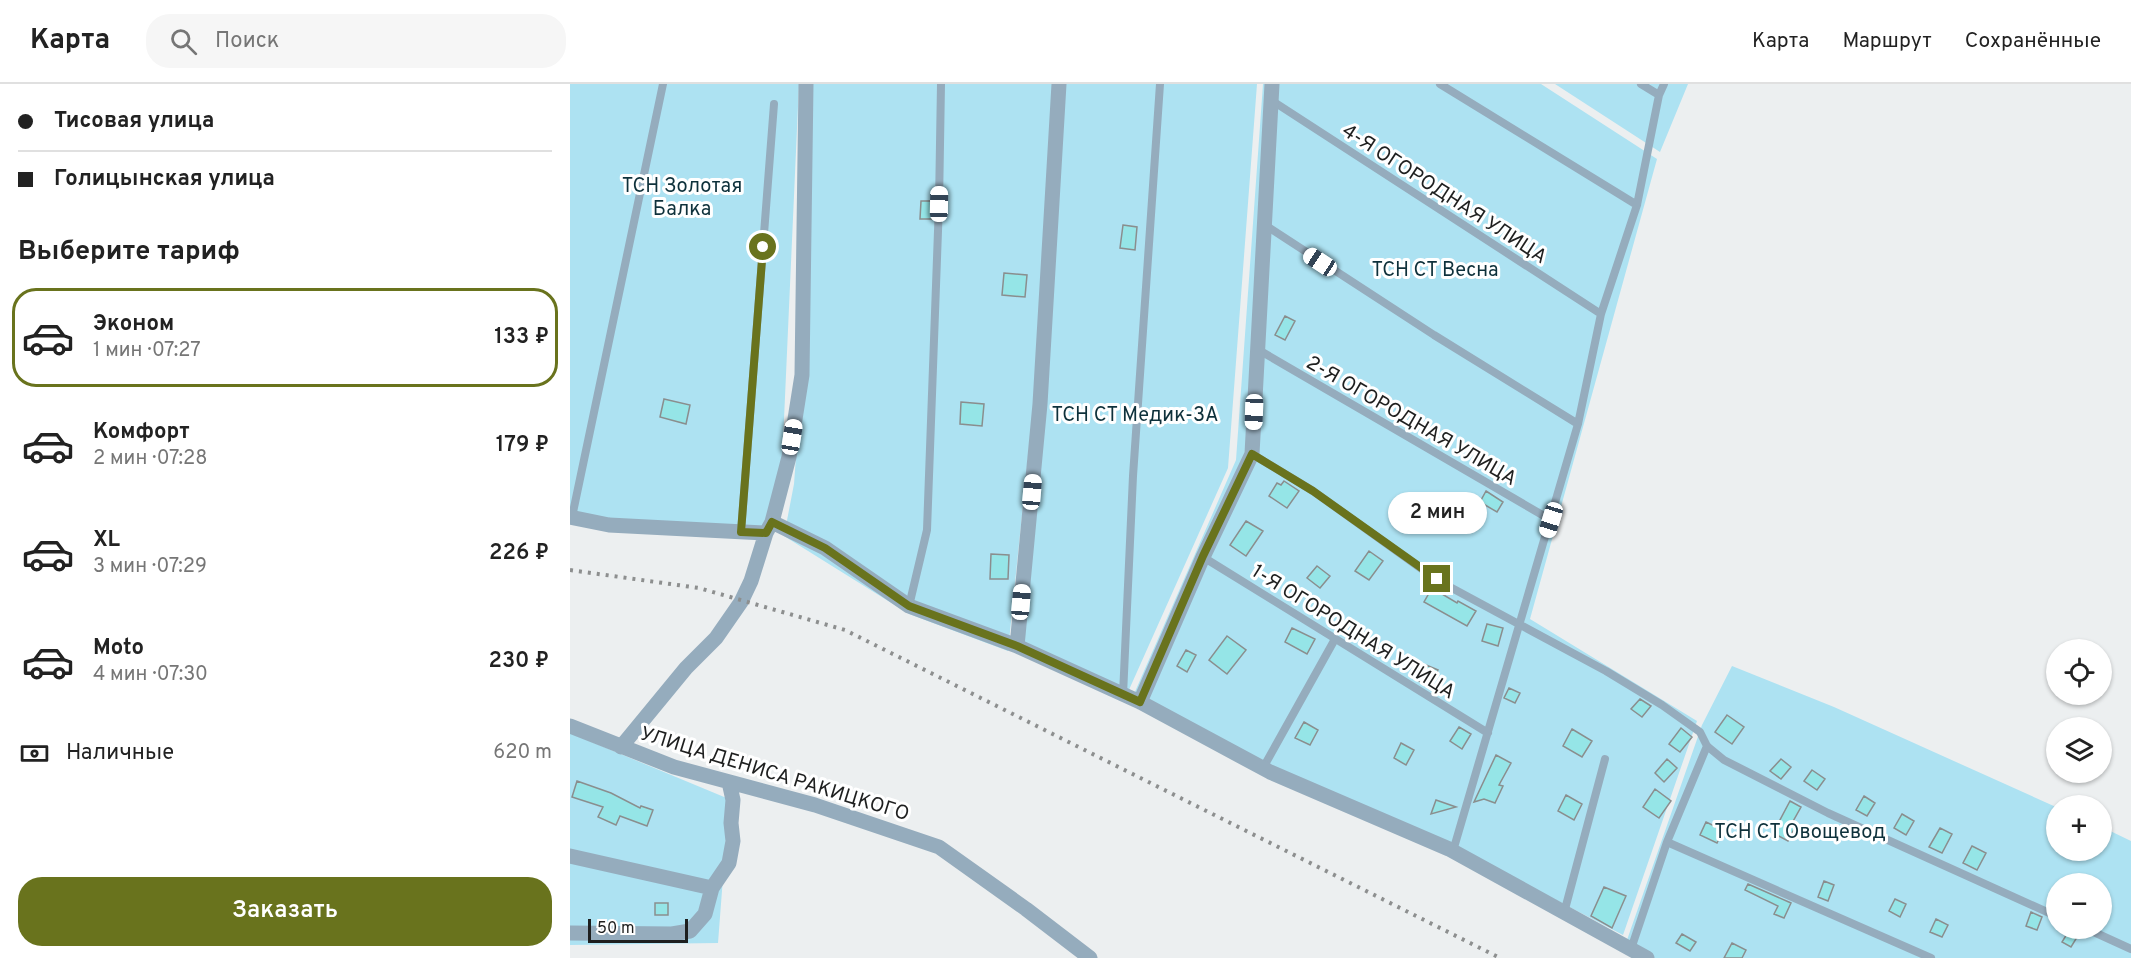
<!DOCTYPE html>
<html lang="ru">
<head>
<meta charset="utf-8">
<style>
	body { margin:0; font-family:Overpass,sans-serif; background:#f6f6f6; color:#222; height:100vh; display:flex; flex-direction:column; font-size:22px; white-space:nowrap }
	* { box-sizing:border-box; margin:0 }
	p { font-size:20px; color:#767676 }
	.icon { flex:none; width:33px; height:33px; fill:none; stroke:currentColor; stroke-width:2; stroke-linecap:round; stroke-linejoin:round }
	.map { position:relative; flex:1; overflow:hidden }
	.sheet { display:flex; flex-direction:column; background:#fff; width:570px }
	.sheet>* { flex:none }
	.banner { display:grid; align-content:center; height:132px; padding:0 18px; background:#fff }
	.tools { position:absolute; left:1476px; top:555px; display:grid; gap:12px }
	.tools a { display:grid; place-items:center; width:66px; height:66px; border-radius:50%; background:#fff; box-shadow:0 2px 4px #0004; font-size:30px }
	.scale { position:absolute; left:18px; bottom:15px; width:100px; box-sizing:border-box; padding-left:6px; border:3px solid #1e1f1f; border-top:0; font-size:16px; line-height:21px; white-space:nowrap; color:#1e1f1f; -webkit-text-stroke:4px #fff; paint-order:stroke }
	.end { position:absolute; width:27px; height:27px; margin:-14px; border:8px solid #69731d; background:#fff; box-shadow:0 0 0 3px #fff }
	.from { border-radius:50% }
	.bubble { position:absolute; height:42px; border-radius:21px; background:#fff; box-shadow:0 2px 4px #0004; font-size:20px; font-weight:600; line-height:42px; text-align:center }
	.car { position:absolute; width:18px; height:36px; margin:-18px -9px; border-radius:8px; box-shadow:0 0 4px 2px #0007; background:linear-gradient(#fff 24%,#345 0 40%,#fff 0 76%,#345 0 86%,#fff 0) }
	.banner b { display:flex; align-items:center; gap:21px; height:57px; font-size:22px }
	.banner b+b { border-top:2px solid #e0e0e0 }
	.banner i { width:15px; height:15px; background:#222 }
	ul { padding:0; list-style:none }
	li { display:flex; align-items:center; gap:18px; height:99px; margin:0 12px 9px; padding:0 6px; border:3px solid transparent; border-radius:24px }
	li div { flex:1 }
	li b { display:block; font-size:22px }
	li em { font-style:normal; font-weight:600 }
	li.current { border-color:#69731d }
	li>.icon { width:54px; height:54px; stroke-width:1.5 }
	h2 { padding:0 18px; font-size:27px; line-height:72px }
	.pay { display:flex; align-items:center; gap:15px; height:66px; padding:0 18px; font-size:22px }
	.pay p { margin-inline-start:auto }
	.primary-button { display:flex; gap:12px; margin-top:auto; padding:12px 18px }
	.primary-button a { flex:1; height:69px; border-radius:24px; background:#69731d; color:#fff; font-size:24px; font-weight:600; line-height:69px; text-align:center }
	header { display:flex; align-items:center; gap:36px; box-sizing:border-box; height:84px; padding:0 30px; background:#fff; border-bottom:2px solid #e0e0e0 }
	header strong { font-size:28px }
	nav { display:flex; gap:33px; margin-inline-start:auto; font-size:21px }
	.search { width:420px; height:54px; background:#f6f6f6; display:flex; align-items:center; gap:15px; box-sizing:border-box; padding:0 21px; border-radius:24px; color:#767676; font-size:22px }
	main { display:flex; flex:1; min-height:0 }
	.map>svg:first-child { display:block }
	.green { fill:#ade2f2; fill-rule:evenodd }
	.building { fill:#95e5e7; stroke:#8a8e8e; stroke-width:1.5 }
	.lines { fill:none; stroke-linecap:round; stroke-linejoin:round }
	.service { stroke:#95acbd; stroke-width:8 }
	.minor { stroke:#95acbd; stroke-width:15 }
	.rail { stroke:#8d8f8f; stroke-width:4; stroke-dasharray:3 6; stroke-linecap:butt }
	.route { stroke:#69731d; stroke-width:8 }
	.labels { text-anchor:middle; stroke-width:6; stroke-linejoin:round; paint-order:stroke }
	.park-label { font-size:20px; fill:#0e313b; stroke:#fff }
	.street-label { font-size:20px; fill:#1e1f1f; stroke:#fff }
</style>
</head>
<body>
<header>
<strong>Карта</strong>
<div class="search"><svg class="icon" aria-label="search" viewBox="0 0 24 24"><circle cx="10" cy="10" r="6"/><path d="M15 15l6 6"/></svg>Поиск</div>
<nav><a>Карта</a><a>Маршрут</a><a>Сохранённые</a></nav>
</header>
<main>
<section class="sheet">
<div class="banner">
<b><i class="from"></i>Тисовая улица</b>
<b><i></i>Голицынская улица</b>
</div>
<h2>Выберите тариф</h2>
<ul>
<li class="current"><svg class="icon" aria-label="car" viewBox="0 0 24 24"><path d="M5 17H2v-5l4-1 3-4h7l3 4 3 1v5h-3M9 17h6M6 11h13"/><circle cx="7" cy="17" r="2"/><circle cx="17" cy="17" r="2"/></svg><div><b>Эконом</b><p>1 мин · 07:27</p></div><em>133 ₽</em></li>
<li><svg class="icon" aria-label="car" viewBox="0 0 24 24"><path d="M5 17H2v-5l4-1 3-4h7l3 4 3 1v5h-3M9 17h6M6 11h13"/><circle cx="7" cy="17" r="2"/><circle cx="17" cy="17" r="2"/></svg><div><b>Комфорт</b><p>2 мин · 07:28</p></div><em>179 ₽</em></li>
<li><svg class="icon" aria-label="car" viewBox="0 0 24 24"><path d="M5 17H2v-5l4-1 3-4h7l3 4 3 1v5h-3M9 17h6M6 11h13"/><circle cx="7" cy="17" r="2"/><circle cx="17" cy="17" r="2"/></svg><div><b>XL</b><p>3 мин · 07:29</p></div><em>226 ₽</em></li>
<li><svg class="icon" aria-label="car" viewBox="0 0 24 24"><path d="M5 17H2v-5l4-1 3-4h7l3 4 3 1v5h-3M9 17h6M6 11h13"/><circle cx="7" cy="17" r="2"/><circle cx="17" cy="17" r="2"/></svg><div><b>Moto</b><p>4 мин · 07:30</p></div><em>230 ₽</em></li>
</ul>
<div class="pay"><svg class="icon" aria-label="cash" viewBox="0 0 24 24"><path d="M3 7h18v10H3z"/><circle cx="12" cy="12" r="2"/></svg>Наличные<p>620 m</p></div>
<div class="primary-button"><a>Заказать</a></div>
</section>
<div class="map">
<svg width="1561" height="874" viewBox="0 0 1561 874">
	<rect width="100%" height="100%" fill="#eceff0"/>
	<path class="green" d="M 0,0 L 229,0 L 209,447 L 0,433 Z
		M 236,0 L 483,0 L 463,324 L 438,567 L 339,530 L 214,452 L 224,400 L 232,291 Z
		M 494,0 L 687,0 L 658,384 L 554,617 L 448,568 Z
		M 693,0 L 971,0 L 1087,75 L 960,535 L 1127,637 L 1053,851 L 871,756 L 687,676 L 564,610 L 666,376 Z
		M 985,0 L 1118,0 L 1090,68 Z
		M 1162,582 L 1264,623 L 1486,723 L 1486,766 L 1532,766 L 1532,743 L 1561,757 L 1561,874 L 1063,874 L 1057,856 L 1132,641 ZM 1486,800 L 1532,800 L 1532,844 L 1486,844 Z
		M 0,649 L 159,715 L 148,859 L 0,861 Z"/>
	<path class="building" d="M 351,117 L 363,117 L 362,135 L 350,135 Z
		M 553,141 L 567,143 L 565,166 L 550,164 Z
		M 434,189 L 457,191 L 455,213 L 432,211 Z
		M 715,232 L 725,237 L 715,256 L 705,251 Z
		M 94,315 L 120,321 L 116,340 L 90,333 Z
		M 391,318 L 414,320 L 412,342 L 390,340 Z
		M 714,397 L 729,407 L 717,424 L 699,412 L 707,399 L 711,401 Z
		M 916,407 L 933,418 L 927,428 L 910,418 Z
		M 676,437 L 693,447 L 676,472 L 660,461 Z
		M 799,467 L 813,477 L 799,496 L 785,487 Z
		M 421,470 L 439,471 L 438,495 L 420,495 Z
		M 747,482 L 760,492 L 750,504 L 737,494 Z
		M 862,504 L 887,519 L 888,517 L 906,527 L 897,542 L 854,518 Z
		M 917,540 L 933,544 L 928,562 L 912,557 Z
		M 722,544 L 745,555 L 737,570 L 715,558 Z
		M 657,552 L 676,566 L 657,590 L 639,576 Z
		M 616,566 L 626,571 L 617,588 L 607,582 Z
		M 856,581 L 868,586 L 860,602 L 849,597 Z
		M 939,604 L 950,609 L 945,619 L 934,614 Z
		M 1070,615 L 1081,622 L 1072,633 L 1061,625 Z
		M 1157,631 L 1174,643 L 1162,660 L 1145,648 Z
		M 734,638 L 748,646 L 740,661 L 725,654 Z
		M 889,643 L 901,650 L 892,665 L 880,657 Z
		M 1111,644 L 1122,653 L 1110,668 L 1099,660 Z
		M 1002,645 L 1022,657 L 1012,673 L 993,662 Z
		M 831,659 L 844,666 L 836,681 L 824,674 Z
		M 926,671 L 941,679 L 929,701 L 933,702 L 925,719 L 914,715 L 904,718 Z
		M 1097,675 L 1107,684 L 1094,698 L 1085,689 Z
		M 1211,675 L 1221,683 L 1211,695 L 1200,687 Z
		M 1242,686 L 1255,695 L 1247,706 L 1234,697 Z
		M 7,697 L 41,709 L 70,724 L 71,722 L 83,726 L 77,742 L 50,732 L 46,741 L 28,733 L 33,723 L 2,713 Z
		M 1085,705 L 1101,717 L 1089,734 L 1073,723 Z
		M 996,711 L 1012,720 L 1004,736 L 988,727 Z
		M 1294,712 L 1305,719 L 1297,732 L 1286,726 Z
		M 866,716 L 886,723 L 861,730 Z
		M 1220,717 L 1231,723 L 1221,741 L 1225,743 L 1218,757 L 1203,749 Z
		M 1332,730 L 1344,737 L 1336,751 L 1324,744 Z
		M 1136,738 L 1153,746 L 1147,759 L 1130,751 Z
		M 1370,744 L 1382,750 L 1372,769 L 1359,763 Z
		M 1402,762 L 1416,769 L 1407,786 L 1393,779 Z
		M 1254,797 L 1264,801 L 1258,817 L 1248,813 Z
		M 1178,800 L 1221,819 L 1214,834 L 1204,830 L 1208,822 L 1175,806 Z
		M 1034,803 L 1056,812 L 1042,844 L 1021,832 Z
		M 1325,815 L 1336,820 L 1330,833 L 1319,827 Z
		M 85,819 L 98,819 L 98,831 L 85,831 Z
		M 1461,828 L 1472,833 L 1467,846 L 1456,842 Z
		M 1366,835 L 1378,841 L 1372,853 L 1360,848 Z
		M 1500,845 L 1509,850 L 1501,863 L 1492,858 Z
		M 1112,850 L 1126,858 L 1120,867 L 1106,859 Z
		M 1162,859 L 1176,866 L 1172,874 L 1154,874 Z"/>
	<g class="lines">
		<path class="service" d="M 870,0 L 1067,121
			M 1071,0 L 1089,11
			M 701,16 L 1031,230
			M 695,141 L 864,251 L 1008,340
			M 687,265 L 981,436
			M 682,370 L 743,407 L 867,496 L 1036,587 L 1092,621 L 1130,648 L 1137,662 L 1154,676 L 1258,729 L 1486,832
			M 2,433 L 93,0
			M 171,448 L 204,20
			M 633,473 L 918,649
			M 339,522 L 357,446 L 369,120 L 371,0
			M 553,611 L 563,392 L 590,0
			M 693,684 L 765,555
			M 1097,758 L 1361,874
			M 883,767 L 1008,340 L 1031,230 L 1067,121 L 1089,11 L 1094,0
			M 994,829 L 1035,675
			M 1515,844 L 1561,865
			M 1061,865 L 1097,758 L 1137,662"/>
		<path class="minor" d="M 0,433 L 39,441 L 196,449
			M 202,438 L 255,464 L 339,522 L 447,562 L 570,618 L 700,688 L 879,765 L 1077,874
			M 447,562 L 470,320 L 489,0
			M 570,618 L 633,473 L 682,370 L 702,0
			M 0,642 L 104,683 L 245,721 L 369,763 L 456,825 L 520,874
			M 51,663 L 116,584 L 146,554 L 171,518 L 181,497 L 196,449 L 202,438 L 219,373 L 232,291 L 236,0
			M 0,772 L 142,804
			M 0,849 L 102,850 L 120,847 L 135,830 L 142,804 L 159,779 L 163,757 L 161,739 L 163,716 L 159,698"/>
		<path class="rail" d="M 0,486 L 129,504 L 275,546 L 930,874"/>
	</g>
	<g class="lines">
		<path class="route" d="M 193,163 L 171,448 L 196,449 L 202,438 L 255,464 L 339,522 L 447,562 L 570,618 L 633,472 L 682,370 L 743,407 L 867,495"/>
	</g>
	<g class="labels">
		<g class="park-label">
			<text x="112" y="108">ТСН Золотая<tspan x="112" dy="23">Балка</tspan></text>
			<text x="865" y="192">ТСН СТ Весна</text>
			<text x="565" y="337">ТСН СТ Медик-3А</text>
			<text x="1230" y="754">ТСН СТ Овощевод</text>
		</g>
		<g class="street-label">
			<text transform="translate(875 109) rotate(33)" y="7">4-Я ОГОРОДНАЯ УЛИЦА</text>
			<text transform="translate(842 336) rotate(30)" y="7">2-Я ОГОРОДНАЯ УЛИЦА</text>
			<text transform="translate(784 547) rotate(32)" y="7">1-Я ОГОРОДНАЯ УЛИЦА</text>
			<text transform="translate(205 689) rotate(17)" y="7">УЛИЦА ДЕНИСА РАКИЦКОГО</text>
		</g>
	</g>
</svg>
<div class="tools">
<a><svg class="icon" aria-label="locate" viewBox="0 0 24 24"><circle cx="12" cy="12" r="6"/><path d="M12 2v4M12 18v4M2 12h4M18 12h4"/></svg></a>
<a><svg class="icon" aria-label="layers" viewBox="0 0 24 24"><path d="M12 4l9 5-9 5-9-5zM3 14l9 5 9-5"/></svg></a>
<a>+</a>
<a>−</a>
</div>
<div class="scale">50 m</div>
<i class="end from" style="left:193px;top:163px"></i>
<i class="end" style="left:867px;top:495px"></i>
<div class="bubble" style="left:818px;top:408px;width:99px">2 мин</div>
<i class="car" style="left:369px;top:120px;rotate:1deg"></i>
<i class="car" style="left:750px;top:178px;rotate:303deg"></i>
<i class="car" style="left:684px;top:328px;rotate:182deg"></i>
<i class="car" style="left:222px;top:353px;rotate:9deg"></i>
<i class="car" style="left:462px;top:408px;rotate:5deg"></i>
<i class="car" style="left:981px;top:436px;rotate:197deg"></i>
<i class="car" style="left:451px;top:518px;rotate:5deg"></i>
</div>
</main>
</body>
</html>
